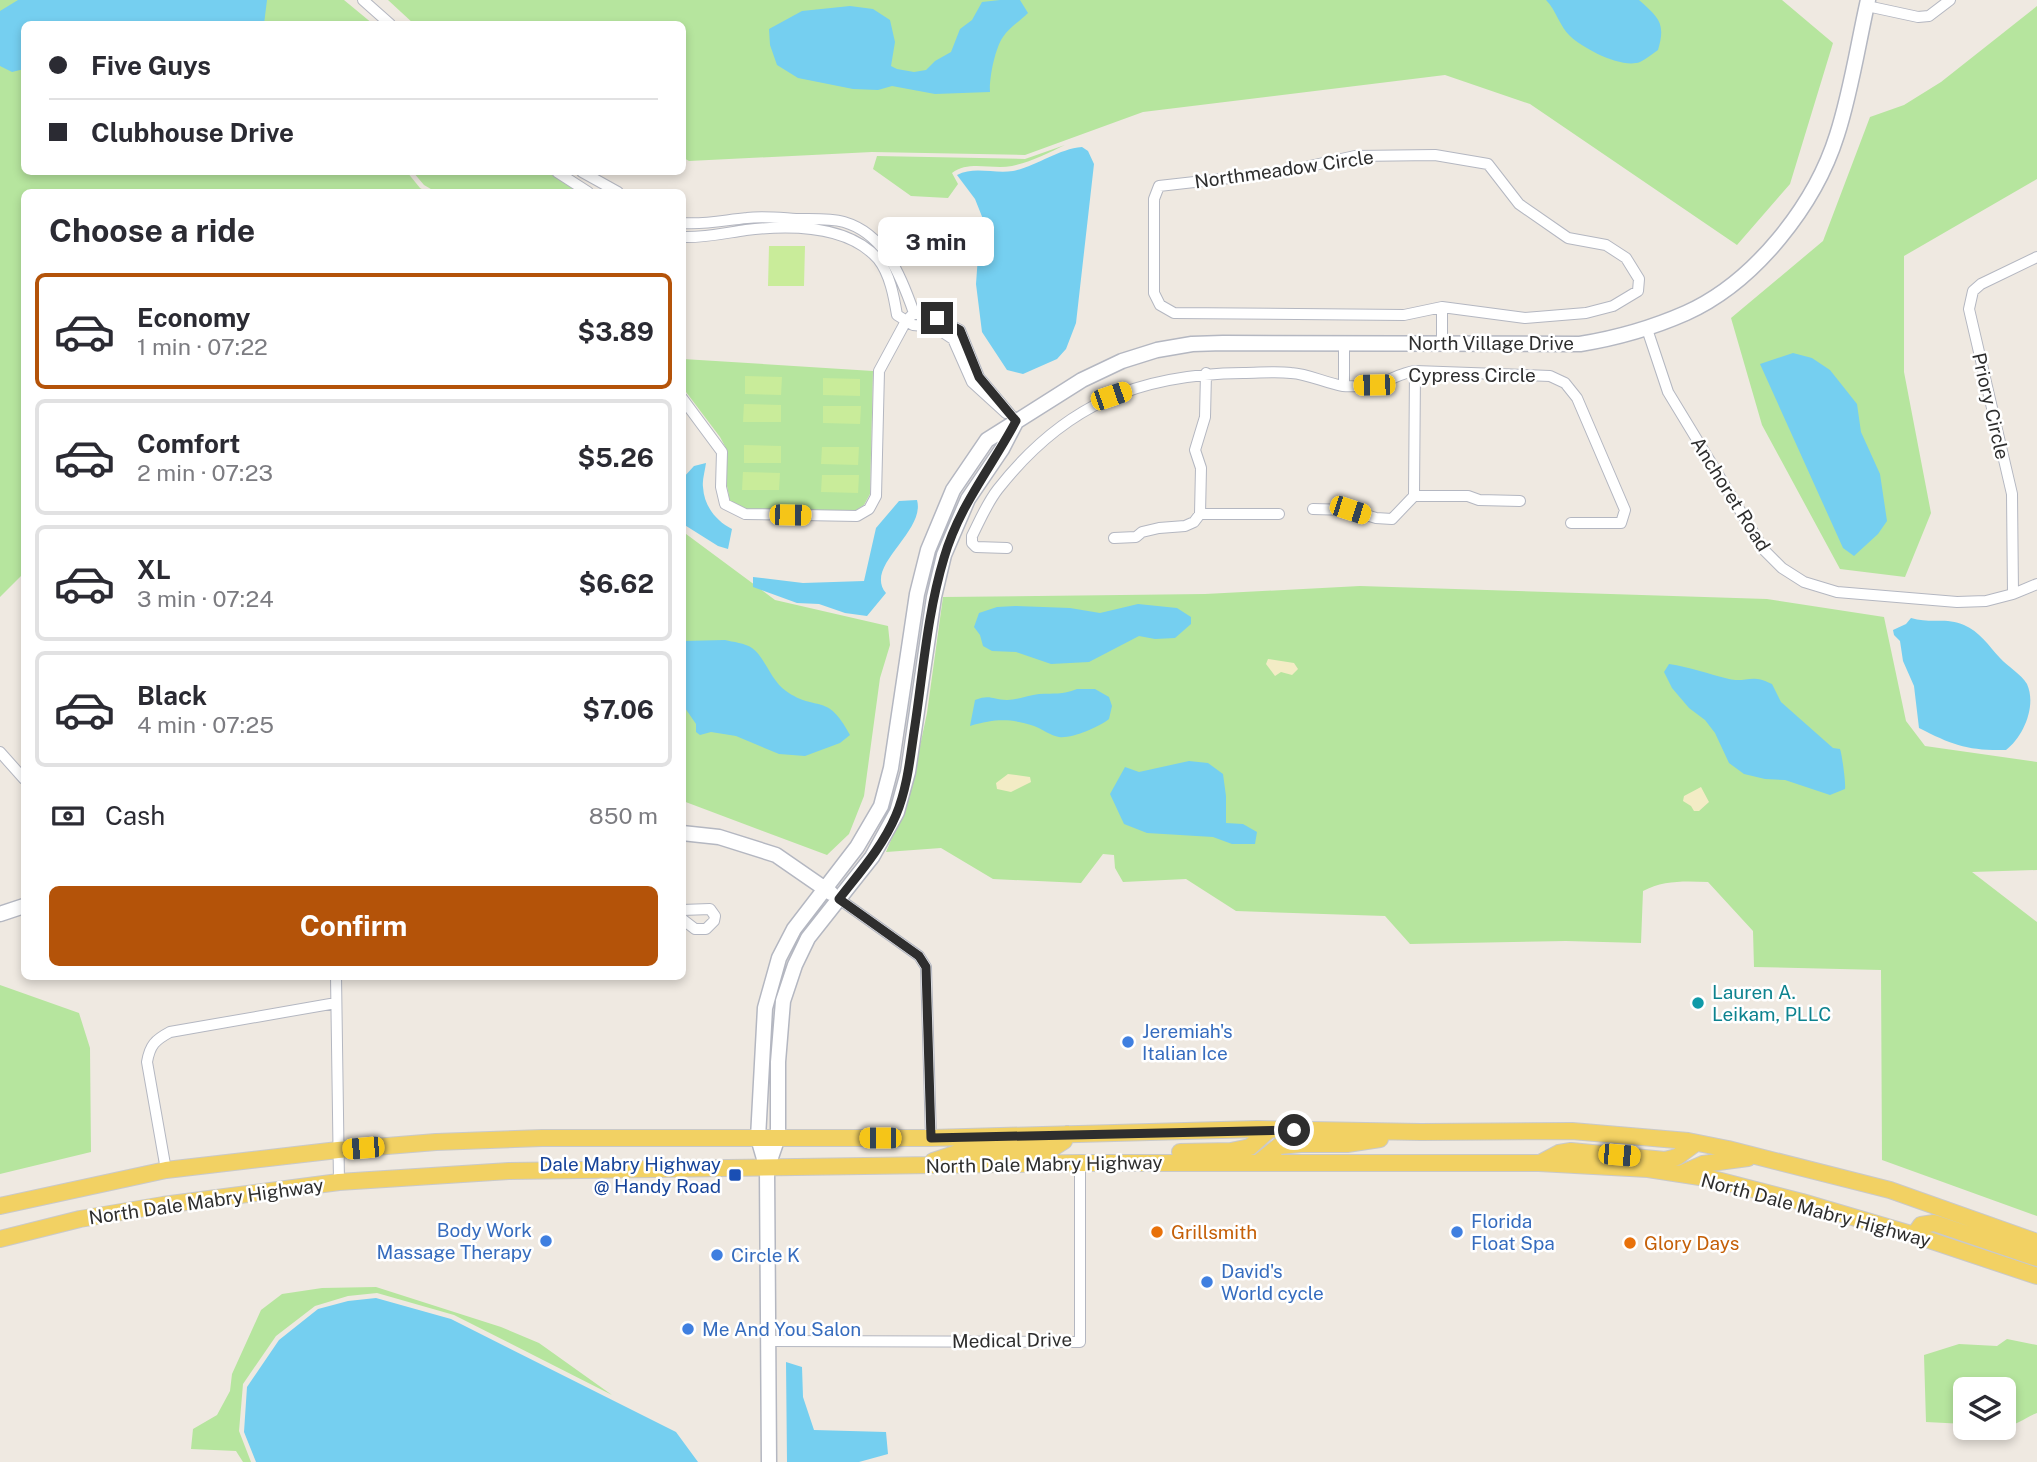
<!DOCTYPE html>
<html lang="en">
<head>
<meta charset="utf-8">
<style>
	body { margin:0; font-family:"Public Sans",sans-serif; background:#f7f7f7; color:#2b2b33; height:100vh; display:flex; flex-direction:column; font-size:26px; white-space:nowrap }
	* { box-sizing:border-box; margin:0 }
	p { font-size:23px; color:#7c7c81 }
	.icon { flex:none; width:38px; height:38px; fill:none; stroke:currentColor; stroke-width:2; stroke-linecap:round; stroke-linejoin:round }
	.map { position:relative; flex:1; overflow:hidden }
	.panel { position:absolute; left:21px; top:189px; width:665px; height:791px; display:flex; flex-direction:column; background:#fff; border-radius:10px; box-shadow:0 4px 10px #0003 }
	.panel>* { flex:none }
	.banner { position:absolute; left:21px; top:21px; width:665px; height:154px; border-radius:10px; box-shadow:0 4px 10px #0003; display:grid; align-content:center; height:154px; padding:0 28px; background:#fff }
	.controls { position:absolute; left:1953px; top:1377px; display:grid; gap:14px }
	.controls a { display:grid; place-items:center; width:63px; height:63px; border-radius:10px; background:#fff; box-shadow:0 4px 10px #0003; font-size:35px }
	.end { position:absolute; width:32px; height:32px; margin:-16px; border:9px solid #2e2e2e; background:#fff; box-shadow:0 0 0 4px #fff }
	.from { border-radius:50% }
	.bubble { position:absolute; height:49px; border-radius:10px; background:#fff; box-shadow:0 4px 10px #0003; font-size:23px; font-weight:700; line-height:49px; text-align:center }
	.car { position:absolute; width:21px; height:42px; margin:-21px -10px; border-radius:9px; box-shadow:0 0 5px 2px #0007; background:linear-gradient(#f5c518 24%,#345 0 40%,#f5c518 0 76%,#345 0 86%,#f5c518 0) }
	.banner b { display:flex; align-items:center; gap:24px; height:66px; font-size:26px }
	.banner b+b { border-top:2px solid #e1e1e2 }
	.banner i { width:18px; height:18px; background:#2b2b33 }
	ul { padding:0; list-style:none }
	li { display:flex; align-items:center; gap:21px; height:116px; margin:0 14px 10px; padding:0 14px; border:4px solid #e1e1e2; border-radius:10px }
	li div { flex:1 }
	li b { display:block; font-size:26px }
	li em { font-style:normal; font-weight:700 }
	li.current { border-color:#b45309 }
	li>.icon { width:63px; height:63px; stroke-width:1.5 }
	h2 { padding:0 28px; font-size:32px; line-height:84px }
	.pay { display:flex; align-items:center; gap:18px; height:77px; padding:0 28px; font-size:26px }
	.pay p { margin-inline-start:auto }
	.button { display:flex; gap:14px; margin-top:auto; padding:14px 28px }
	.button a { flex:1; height:80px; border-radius:10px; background:#b45309; color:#fff; font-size:28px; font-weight:700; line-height:80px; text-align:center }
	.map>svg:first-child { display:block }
	.green { fill:#b6e59e }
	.sand { fill:#f3ecc5 }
	.pitch { fill:#c9ec9a }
	.water { fill:#75cff0 }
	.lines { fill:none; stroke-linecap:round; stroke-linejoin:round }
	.street-casing { stroke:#b4b7c1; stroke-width:12 }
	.secondary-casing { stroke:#b4b7c1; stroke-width:17 }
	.primary-casing { stroke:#c9c9c9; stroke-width:18 }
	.street { stroke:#fff; stroke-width:10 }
	.secondary { stroke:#fff; stroke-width:14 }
	.primary { stroke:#f2d163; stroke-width:16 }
	.route { stroke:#2e2e2e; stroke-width:9 }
	.culture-dot { fill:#0f9aa8; stroke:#fff; stroke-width:2.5 }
	.shop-dot { fill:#3f7fe0; stroke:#fff; stroke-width:2.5 }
	.transit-dot { fill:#1a4fb4; stroke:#fff; stroke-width:2.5 }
	.food-dot { fill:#e8710a; stroke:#fff; stroke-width:2.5 }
	.labels { text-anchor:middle; stroke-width:5; stroke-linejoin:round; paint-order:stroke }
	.street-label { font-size:19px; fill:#2e2e2e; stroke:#fff }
	.culture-label { font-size:19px; fill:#0d838f; stroke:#fff; text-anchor:start }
	.shop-label { font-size:19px; fill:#366cbe; stroke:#fff; text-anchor:start }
	.transit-label { font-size:19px; fill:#164399; stroke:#fff; text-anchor:end }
	.food-label { font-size:19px; fill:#c56008; stroke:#fff; text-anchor:start }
</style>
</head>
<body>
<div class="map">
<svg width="2037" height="1462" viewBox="0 0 2037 1462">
	<rect width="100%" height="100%" fill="#efe9e1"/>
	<path class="green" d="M 0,0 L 344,0 L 373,24 L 24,24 L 24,172 L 407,172 L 420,188 L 427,192 L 24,192 L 24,573 L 0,597 Z
		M 388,0 L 1782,0 L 1833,43 L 1790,184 L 1737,245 L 1530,104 L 1445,75 L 1143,112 L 1025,155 L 872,152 L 689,161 L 682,157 L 682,24 L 414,24 Z
		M 2037,6 L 2037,179 L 1904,256 L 1904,372 L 1931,513 L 1905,577 L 1840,569 L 1762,425 L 1731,318 L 1823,241 L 1870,117 L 1904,105 L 1941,82 Z
		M 1065,145 C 1048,153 1031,162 1012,166 C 992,170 969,160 952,173 L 958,184 L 948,198 L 911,196 L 873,169 L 877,156 L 1025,159 Z
		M 413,172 L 547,172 L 579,192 L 436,192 L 424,185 Z
		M 683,359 L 873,371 L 870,494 L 864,505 L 855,511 L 746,509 L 730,501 L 727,486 L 727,450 L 720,437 L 683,388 Z
		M 682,531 L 775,600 L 888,626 L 890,645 L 880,678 L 864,796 L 849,834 L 827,855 L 683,801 Z
		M 1360,586 L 1767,599 L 1884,617 L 1906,721 L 1925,746 L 2037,762 L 2037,870 L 1972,872 L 2037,922 L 2037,1216 L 1882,1160 L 1881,970 L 1754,967 L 1753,931 L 1708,882 C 1686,881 1663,880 1643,891 L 1641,943 L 1566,941 L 1410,944 L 1385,916 L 1236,911 L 1186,879 L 1123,882 L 1115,868 L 1114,855 L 1103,854 L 1081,883 L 993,879 L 941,848 L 886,852 L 909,798 L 927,713 L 943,597 L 1205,594 Z
		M 0,985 L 79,1013 L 90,1048 L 91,1152 L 0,1174 Z
		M 376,1287 L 501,1327 L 539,1343 L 612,1395 L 454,1315 L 377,1293 L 348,1296 L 315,1306 L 276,1336 L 243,1384 L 239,1431 L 251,1462 L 243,1462 L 236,1451 L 191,1449 L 193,1429 L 217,1415 L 230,1391 L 232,1374 L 261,1310 L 282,1294 L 322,1288 Z
		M 2007,1339 L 2037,1345 L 2037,1413 C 2025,1417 2017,1426 2004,1426 L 2004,1390 L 1965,1390 L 1965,1424 L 1926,1422 L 1924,1355 L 1959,1344 L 1997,1346 Z"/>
	<path class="sand" d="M 1268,659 L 1294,663 L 1298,669 L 1292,675 L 1281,672 L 1275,676 L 1266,664 Z
		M 1008,774 L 1030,777 L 1031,782 L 1011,792 L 997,789 L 996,783 Z
		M 1701,787 L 1709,802 L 1699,811 L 1694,811 L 1691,806 L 1683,801 L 1684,796 Z"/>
	<path class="pitch" d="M 769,246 L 805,246 L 804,286 L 768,286 Z
		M 745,376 L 782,377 L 781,395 L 745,394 Z
		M 823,378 L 860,379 L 860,396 L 823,395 Z
		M 744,404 L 781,405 L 781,422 L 743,422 Z
		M 823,406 L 861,406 L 860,424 L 823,423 Z
		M 744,445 L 781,446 L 781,463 L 744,463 Z
		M 822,447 L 859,447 L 858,465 L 821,464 Z
		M 743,472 L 780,473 L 779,490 L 742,490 Z
		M 822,475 L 859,475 L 858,493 L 821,492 Z"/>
	<path class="water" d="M 18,0 L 267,0 L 264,24 L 24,24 L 24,69 L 12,72 L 0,66 L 0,11 Z
		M 1000,0 L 1020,0 L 1028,13 C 1020,21 1009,28 1003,37 C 995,48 989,79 990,92 L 935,94 L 892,86 L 878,90 L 853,89 L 798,78 L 777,65 L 770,45 L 769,29 L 802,11 L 850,6 L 873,9 L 890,20 L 895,42 L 891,66 L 897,69 L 914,72 L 926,70 L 935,61 L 951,52 L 960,29 L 972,20 L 982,2 Z
		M 1546,0 L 1639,0 C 1659,18 1666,23 1658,50 C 1652,54 1646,59 1640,62 C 1622,69 1584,49 1570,36 C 1560,27 1556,10 1546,0 Z
		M 1082,147 L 1088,151 L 1094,164 L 1076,323 L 1066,349 L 1057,359 L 1023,374 L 1007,370 L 982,332 L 976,284 L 978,256 L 984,241 L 983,219 L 975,199 L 957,175 C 974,166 994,174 1013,171 C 1037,166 1058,149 1082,147 Z
		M 1793,353 L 1812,358 L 1830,370 L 1857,404 L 1861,432 L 1880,474 L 1887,521 L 1878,534 L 1854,556 L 1843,548 L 1760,364 Z
		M 706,463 C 705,471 702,480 703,487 C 704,506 716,521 732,529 L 728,549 L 718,546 L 683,524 L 683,478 L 694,466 Z
		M 917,500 C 926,532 863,566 886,593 L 867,616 L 845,613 L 819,604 L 797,603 L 753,587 L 753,577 L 803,583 L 864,581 L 876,528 L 899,501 Z
		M 1138,604 L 1177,608 L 1191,617 L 1191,624 L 1175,638 L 1155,639 L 1139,636 L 1089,662 L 1051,664 L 1016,652 L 992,651 L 983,646 L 980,635 L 974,627 L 979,613 L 997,607 L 1015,606 L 1070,608 L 1100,613 Z
		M 1911,618 C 1930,624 1947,617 1964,625 C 1979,631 1989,646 2000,658 C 2007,666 2021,674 2027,684 C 2037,706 2023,737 2006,750 C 1969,751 1952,745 1919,728 L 1914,686 L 1903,661 L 1900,641 L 1894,635 L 1893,630 L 1906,624 Z
		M 725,640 C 733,642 745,643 752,648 C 765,657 771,681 786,691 C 817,713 827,691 850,735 L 840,743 L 805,756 L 779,754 L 736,736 L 711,732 L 700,735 L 696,732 L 696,724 L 683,705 L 683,641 Z
		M 1669,664 C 1690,667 1708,674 1729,679 C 1746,683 1751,673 1772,684 L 1781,702 L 1833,748 L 1840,749 C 1842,754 1846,784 1845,789 L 1830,795 L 1785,780 L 1765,779 L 1744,774 L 1729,763 L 1715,733 L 1705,720 L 1689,708 L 1672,688 L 1664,672 Z
		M 1077,689 L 1095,689 L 1109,697 L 1112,706 L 1109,719 C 1099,727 1071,739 1059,737 C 1051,736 1042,729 1034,726 C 1009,718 995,719 970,726 L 975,700 C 991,694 992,700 1007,700 C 1018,700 1028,695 1039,694 C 1055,693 1061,695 1077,689 Z
		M 1189,761 L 1208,763 L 1223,774 L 1226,796 L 1226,823 L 1243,824 L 1257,832 L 1255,844 L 1232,844 L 1213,837 L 1147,833 L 1124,824 L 1110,794 L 1125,767 L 1139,772 Z
		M 376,1298 L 451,1319 L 676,1432 L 698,1462 L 256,1462 L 244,1432 L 247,1387 L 279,1340 L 318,1309 L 348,1301 Z
		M 786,1362 L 802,1367 L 803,1397 L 814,1430 L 886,1432 L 888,1454 L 859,1462 L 787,1462 Z"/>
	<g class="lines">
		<g class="street-casing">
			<path id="street" d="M 363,0 L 390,24
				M 1867,6 L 1918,17 L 1929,16 L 1950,0
				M 1435,155 L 1488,164 L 1519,204 L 1568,238 L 1606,245 L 1626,258 L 1639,279 L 1638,291 L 1613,306 L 1586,313 L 1525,318 L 1442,307 L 1404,315 L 1174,313 L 1160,305 L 1154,293 L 1154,199 L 1159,186 L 1283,172 L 1355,156 Z
				M 557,172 L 588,192
				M 582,172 L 618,192
				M 682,223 C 705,225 725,220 747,218 C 763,216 780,218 796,219 C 811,219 830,218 844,222 C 885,234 901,276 914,313 L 937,318 L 960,330 L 979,377 L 1016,421
				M 682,237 C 704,238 725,233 746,230 C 789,225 847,224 878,259 C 890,274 894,297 897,315 L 913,325 L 935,327 L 953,339 L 972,382 L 1006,413
				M 1647,329 L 1668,392 L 1764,550 L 1782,568 L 1804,582 L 1837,592 L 1957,602 L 1986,601 L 2013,594 L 2037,584
				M 1442,344 L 1442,307
				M 1344,386 L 1344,344
				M 682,398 L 722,452 L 721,487 L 725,504 L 745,514 L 857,516 L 869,509 L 876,496 L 879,371 L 906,321 L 914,313
				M 1414,496 L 1415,371
				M 1313,509 L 1350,510 L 1376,518 L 1392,519 L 1414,496 L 1468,496 L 1479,500 L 1520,501
				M 1200,514 L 1201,468 L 1195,450 L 1205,417 L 1206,373
				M 1114,538 L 1136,537 L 1142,532 L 1159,528 L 1185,526 L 1194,522 L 1200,514 L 1279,514
				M 1007,548 L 976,547 L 972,543 L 972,536 C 980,520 987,503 998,489 C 1064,405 1138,374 1243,373 C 1259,373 1275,371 1291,373 C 1309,374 1325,383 1343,386 C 1351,387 1361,386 1370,385 C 1386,384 1398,373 1415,371 L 1550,376 L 1565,383 L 1577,398 L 1625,510 L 1621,523 L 1571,523
				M 2013,594 L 2012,494 L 1969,309 L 1973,291 L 1981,284 L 2037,257
				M 0,752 L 24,779
				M 839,899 L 919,956 L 926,967 L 931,1138
				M 682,910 L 710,909 L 715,916 L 714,921 L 706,929 L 695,929 L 682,919
				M 336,976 L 339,1182
				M 166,1170 L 147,1062 C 150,1045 155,1040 170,1032 L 336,1003
				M 769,1341 L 1080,1342 L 1080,1163"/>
		</g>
		<g class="secondary-casing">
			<path id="secondary" d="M 682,833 L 719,837 L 776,855 L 831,893
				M 0,914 L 24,906
				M 767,1169 L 778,1137 L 778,1062 L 783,1001 L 795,965 L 808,938 L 872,857 L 897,812 L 908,772 L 934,597 L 944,555 L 968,499 L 1002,449 L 1016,422
				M 769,1462 L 767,1169 L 758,1138 L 765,1008 L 779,958 L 794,929 L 857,847 L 881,806 L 891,768 L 917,594 L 928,550 L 953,490 L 987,440 L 1082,380 L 1122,361 L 1157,350 L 1192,344 L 1223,343 L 1580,344 C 1617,338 1652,328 1686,313 C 1755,282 1815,205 1837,135 C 1851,92 1858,44 1868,0"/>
		</g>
		<g class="primary-casing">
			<path id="primary" d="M 1180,1152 L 1231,1151 L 1250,1147 L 1269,1130
				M 933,1161 L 957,1153 L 1050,1150 L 1064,1141 L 1067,1134
				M 1542,1162 L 1559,1153 L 1571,1151 L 1665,1160 L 1677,1157 L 1696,1143
				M 1258,1163 L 1279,1146 L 1301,1144 L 1347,1144 L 1380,1139
				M 1680,1174 L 1703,1164 L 1748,1158
				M 0,1206 L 166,1170 L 338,1150 L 436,1142 L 542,1138 L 931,1138 L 1257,1129 L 1421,1132 L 1572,1131 L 1688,1141 L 1728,1149 L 1890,1190 L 2037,1242
				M 1914,1235 L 1921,1225 L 1934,1223 L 2037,1258
				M 0,1239 L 80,1219 L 163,1205 L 339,1182 L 509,1171 L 1080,1163 L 1539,1163 L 1648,1169 L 1713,1179 L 1802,1202 L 1914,1235 L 2037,1276"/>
		</g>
		<use href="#street" class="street"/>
		<use href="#secondary" class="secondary"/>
		<use href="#primary" class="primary"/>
	</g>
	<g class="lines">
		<path class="route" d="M 937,318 L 960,330 L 979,377 L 1016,421 C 991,468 959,506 944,558 C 927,614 923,674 914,732 C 910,759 907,789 896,815 C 883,846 860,872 839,899 L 919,956 L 926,967 L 931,1138 L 1294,1130"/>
	</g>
	<circle class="culture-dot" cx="1698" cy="1003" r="7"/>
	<g class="shop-dot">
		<circle cx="1128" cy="1042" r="7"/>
		<circle cx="1457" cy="1232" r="7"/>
		<circle cx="546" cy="1241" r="7"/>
		<circle cx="717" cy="1255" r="7"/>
		<circle cx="1207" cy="1282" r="7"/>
		<circle cx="688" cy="1329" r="7"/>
	</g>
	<rect class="transit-dot" x="728" y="1168" width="14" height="14" rx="3.5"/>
	<g class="food-dot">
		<circle cx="1157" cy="1232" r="7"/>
		<circle cx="1630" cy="1243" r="7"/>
	</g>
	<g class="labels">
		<g class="street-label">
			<text transform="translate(1284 169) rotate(-8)" y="7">Northmeadow Circle</text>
			<text x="1491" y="350">North Village Drive</text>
			<text x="1472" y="382">Cypress Circle</text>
			<text transform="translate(1991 406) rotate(77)" y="7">Priory Circle</text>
			<text transform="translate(1731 494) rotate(58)" y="7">Anchoret Road</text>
			<text transform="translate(1044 1164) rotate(-1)" y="7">North Dale Mabry Highway</text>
			<text transform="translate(206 1201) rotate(-8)" y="7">North Dale Mabry Highway</text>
			<text transform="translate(1816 1210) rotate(15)" y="7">North Dale Mabry Highway</text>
			<text transform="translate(1012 1340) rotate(-1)" y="7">Medical Drive</text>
		</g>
		<g class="culture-label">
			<text x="1712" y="999">Lauren A.<tspan x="1712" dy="22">Leikam, PLLC</tspan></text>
		</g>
		<g class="shop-label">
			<text x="1142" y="1038">Jeremiah's<tspan x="1142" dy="22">Italian Ice</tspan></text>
			<text x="1471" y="1228">Florida<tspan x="1471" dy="22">Float Spa</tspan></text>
			<text x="532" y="1237" text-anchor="end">Body Work<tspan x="532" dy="22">Massage Therapy</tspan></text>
			<text x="731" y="1262">Circle K</text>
			<text x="1221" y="1278">David's<tspan x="1221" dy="22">World cycle</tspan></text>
			<text x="702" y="1336">Me And You Salon</text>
		</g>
		<g class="transit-label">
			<text x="721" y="1171">Dale Mabry Highway<tspan x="721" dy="22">@ Handy Road</tspan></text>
		</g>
		<g class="food-label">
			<text x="1171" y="1239">Grillsmith</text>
			<text x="1644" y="1250">Glory Days</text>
		</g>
	</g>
</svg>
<div class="controls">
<a><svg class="icon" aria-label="layers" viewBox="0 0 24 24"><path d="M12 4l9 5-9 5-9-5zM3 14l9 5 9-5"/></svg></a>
</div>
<i class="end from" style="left:1294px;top:1130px"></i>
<i class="end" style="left:937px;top:318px"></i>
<div class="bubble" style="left:878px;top:217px;width:116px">3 min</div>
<i class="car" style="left:1374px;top:385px;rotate:269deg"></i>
<i class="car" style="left:1111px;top:396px;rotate:71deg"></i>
<i class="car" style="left:1350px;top:510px;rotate:108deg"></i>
<i class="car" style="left:790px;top:515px;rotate:91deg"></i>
<i class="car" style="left:880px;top:1138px;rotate:270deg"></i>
<i class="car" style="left:363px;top:1148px;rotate:265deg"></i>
<i class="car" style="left:1619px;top:1155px;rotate:95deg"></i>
<div class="banner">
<b><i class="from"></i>Five Guys</b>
<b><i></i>Clubhouse Drive</b>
</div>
<section class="panel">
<h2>Choose a ride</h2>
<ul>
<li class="current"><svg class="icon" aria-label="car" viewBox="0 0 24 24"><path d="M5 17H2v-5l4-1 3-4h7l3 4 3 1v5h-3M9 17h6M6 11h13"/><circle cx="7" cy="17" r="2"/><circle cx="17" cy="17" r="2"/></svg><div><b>Economy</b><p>1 min · 07:22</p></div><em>$3.89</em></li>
<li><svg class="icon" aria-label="car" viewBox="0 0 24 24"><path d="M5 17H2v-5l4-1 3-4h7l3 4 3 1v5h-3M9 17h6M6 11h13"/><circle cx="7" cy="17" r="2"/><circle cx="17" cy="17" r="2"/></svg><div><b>Comfort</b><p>2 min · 07:23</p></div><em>$5.26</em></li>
<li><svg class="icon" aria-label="car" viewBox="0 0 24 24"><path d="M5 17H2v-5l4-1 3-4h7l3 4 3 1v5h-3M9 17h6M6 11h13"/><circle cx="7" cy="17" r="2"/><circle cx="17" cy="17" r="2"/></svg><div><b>XL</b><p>3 min · 07:24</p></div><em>$6.62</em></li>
<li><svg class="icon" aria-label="car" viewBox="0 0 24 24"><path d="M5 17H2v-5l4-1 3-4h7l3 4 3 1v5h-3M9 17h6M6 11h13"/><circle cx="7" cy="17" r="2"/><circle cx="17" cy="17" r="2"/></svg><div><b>Black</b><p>4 min · 07:25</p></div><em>$7.06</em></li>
</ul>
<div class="pay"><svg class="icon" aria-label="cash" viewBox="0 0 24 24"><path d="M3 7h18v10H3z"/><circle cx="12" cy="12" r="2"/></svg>Cash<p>850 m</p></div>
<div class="button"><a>Confirm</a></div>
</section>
</div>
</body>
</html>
